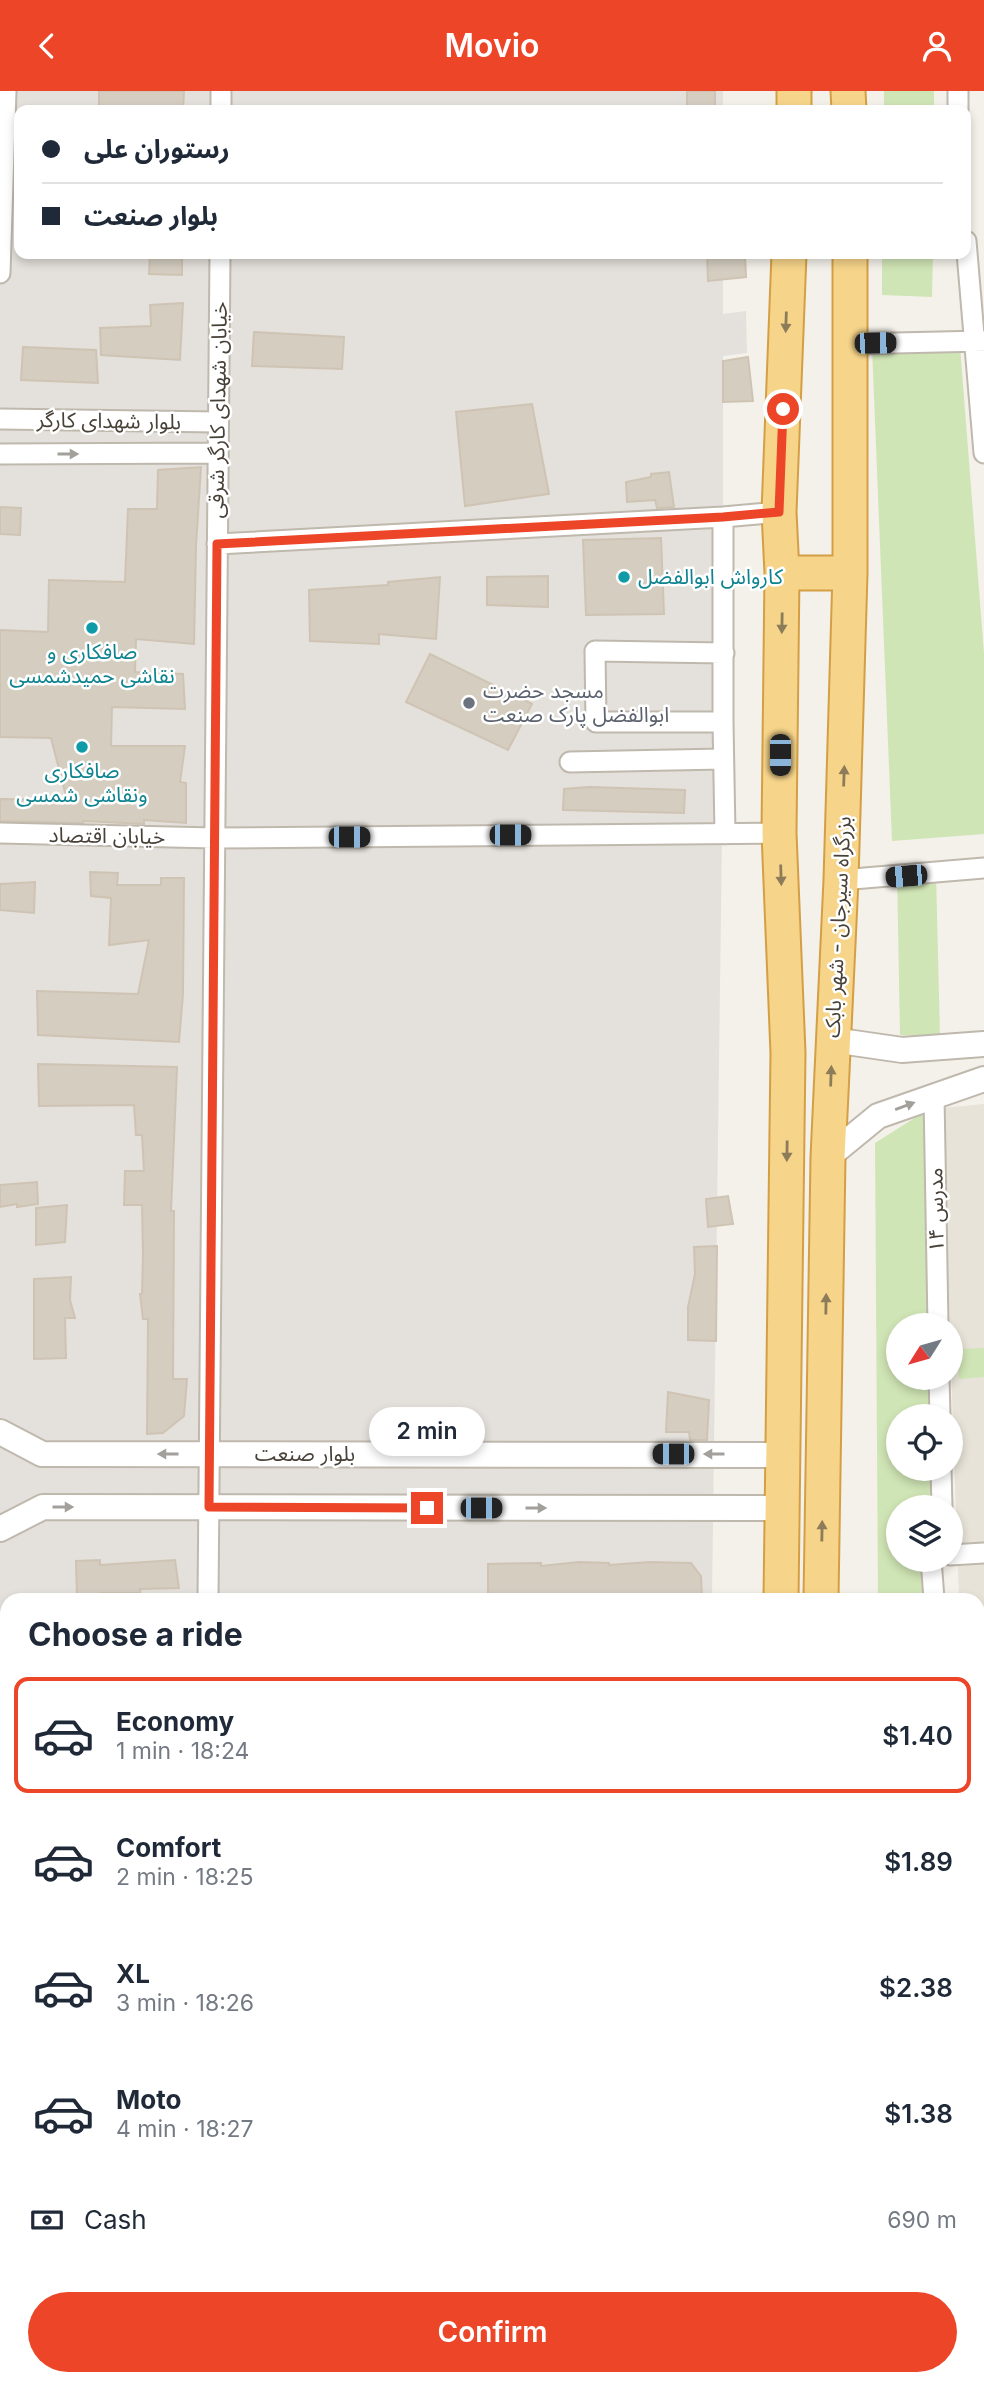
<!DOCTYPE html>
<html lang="en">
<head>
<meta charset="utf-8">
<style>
	body { margin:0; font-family:Inter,"Noto Sans Arabic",sans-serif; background:#f2f2f3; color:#1f2937; height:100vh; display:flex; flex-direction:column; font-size:26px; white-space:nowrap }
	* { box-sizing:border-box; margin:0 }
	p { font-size:23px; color:#747a83 }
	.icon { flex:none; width:38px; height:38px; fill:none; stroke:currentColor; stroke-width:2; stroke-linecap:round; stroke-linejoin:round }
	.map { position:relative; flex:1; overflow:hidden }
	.details { position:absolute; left:0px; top:1502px; width:985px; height:793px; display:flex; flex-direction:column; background:#fff; border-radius:21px 21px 0 0; box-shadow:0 4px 10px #0003 }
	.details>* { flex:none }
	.guide { position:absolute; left:14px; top:14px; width:957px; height:154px; border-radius:14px; box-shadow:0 4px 10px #0003; display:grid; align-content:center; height:154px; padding:0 28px; background:#fff }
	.needle { width:46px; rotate:233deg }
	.controls { position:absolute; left:886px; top:1222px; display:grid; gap:14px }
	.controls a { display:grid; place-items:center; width:77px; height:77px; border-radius:50%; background:#fff; box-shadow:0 4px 10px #0003; font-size:35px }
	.end { position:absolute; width:32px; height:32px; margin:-16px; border:9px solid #ec4528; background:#fff; box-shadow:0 0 0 4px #fff }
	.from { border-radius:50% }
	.bubble { position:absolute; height:49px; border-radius:24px; background:#fff; box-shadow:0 4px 10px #0003; font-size:23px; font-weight:600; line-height:49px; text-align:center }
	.car { position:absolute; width:21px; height:42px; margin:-21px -10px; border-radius:9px; box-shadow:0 0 5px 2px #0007; background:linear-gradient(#222 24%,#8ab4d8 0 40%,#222 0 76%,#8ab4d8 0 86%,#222 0) }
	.guide b { display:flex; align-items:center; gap:24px; height:66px; font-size:26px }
	.guide b+b { border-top:2px solid #e0e1e3 }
	.guide i { width:18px; height:18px; background:#1f2937 }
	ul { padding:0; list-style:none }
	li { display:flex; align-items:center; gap:21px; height:116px; margin:0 14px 10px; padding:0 14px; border:4px solid transparent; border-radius:14px }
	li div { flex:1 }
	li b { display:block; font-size:26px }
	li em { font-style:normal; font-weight:600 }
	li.selected { border-color:#ec4528 }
	li>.icon { width:63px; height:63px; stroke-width:1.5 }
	h2 { padding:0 28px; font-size:32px; line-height:84px }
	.pay { display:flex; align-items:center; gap:18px; height:77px; padding:0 28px; font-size:26px }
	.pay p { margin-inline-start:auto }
	.action { display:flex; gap:14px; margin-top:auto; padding:14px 28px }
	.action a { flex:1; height:80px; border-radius:42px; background:#ec4528; color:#fff; font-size:28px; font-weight:600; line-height:80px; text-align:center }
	header { display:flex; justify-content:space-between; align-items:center; height:91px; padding:0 28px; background:#ec4528; color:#fff; font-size:32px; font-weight:600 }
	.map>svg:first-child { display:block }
	.residential { fill:#e7e3d8 }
	.commercial { fill:#f4e8d7 }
	.industrial { fill:#e4e0db }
	.green { fill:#d0e5b5 }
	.building { fill:#d5cdc0; stroke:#cfc4b3; stroke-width:2 }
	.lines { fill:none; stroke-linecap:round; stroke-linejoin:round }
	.minor-casing { stroke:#bfb8ad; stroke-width:23 }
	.tertiary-casing { stroke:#bfb8ad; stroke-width:28 }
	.secondary-casing { stroke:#d1c39c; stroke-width:32 }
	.trunk-casing { stroke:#d49f44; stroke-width:37 }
	.minor { stroke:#fff; stroke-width:19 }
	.tertiary { stroke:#fff; stroke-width:24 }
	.secondary { stroke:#fbf0cc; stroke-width:28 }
	.trunk { stroke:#f6d48a; stroke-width:33 }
	.oneway { fill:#8d7c59 }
	.oneway2 { fill:#a3a09c }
	.route { stroke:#ec4528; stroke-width:9 }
	.culture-dot { fill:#0f9aa8; stroke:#fff; stroke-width:2.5 }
	.worship-dot { fill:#6b7280; stroke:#fff; stroke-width:2.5 }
	.labels { text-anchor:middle; stroke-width:5; stroke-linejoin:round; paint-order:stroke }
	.street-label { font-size:21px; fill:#474138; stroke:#fff }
	.culture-label { font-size:21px; fill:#0d838f; stroke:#fff }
	.worship-label { font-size:21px; fill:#5b616d; stroke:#fff; text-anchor:start }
</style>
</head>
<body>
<header><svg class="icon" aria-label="back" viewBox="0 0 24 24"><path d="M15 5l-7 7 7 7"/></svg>Movio<svg class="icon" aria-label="person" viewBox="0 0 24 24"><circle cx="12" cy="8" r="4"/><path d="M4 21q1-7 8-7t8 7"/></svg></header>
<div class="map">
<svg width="984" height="2293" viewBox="0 0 984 2293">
	<rect width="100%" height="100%" fill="#f4f1ea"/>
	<path class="residential" d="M 984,1013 L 984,1905 L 978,1906 L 978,1508 L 959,1508 L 942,1017 Z"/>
	<path class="commercial" d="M 978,2037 L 984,2039 L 984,2162 L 978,2167 Z"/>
	<path class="industrial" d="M 0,0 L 723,0 L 723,19 L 19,19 L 19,163 L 723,163 L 723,223 L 746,220 L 747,262 L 723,265 L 723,668 L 712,1508 L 7,1508 L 7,2287 L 298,2287 L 287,2293 L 0,2293 Z
		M 306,2287 L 702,2287 L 702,2293 L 306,2293 Z"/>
	<path class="green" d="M 884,0 L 934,0 L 934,19 L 884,19 Z
		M 882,163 L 933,163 L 932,206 L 882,204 Z
		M 960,255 L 984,562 L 984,743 L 892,750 L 872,257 Z
		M 897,781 L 936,782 L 940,946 L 900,944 Z
		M 924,1021 L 930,1234 L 898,1234 L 898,1286 L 931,1286 L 932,1325 L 898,1325 L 898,1377 L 934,1377 L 935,1416 L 898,1416 L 898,1468 L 937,1468 L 938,1508 L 878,1508 L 875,1052 Z
		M 984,1257 L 984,1286 L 959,1288 L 957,1258 Z"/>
	<path class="building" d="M 99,0 L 184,0 L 183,19 L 99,19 Z
		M 687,0 L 715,0 L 715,19 L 687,19 Z
		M 150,163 L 182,163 L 182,184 L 149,183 Z
		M 707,163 L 723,163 L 723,167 L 745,163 L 746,186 L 708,190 Z
		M 183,212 L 180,269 L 101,264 L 100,237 L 151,235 L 150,214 Z
		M 254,241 L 344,246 L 342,278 L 252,275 Z
		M 23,256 L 96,259 L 98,292 L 21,289 Z
		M 748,266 L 753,310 L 723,311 L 723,270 Z
		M 532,313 L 549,403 L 465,415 L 456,321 Z
		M 201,376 L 196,455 L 194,553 L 136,548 L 135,581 L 183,583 L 185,618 L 112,616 L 111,655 L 185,655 L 180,691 L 186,692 L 186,732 L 144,729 L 144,733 L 83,730 L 83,732 L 0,730 L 0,708 L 67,709 L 51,647 L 0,646 L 0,539 L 48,541 L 49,489 L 125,491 L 128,418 L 157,418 L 158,379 Z
		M 669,381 L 674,416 L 657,417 L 655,409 L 627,411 L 626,391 L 651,386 L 651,383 Z
		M 0,416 L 21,417 L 20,444 L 0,443 Z
		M 661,447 L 664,523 L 586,524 L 583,449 Z
		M 548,485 L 548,516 L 487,514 L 487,486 Z
		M 440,486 L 436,548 L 379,543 L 379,553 L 310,550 L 309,499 L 388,494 L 388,491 Z
		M 430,563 L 532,613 L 508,659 L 406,611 Z
		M 589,696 L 685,699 L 684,722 L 563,719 L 564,698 Z
		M 90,781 L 118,782 L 117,794 L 161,794 L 161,787 L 184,787 L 183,903 L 179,951 L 38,944 L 37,900 L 138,903 L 149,849 L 109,854 L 111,807 L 91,805 Z
		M 35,791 L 34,822 L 0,819 L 0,793 Z
		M 38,973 L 177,976 L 171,1120 L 174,1120 L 173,1288 L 187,1288 L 184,1325 L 163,1342 L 147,1343 L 148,1228 L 143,1228 L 140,1203 L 142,1203 L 143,1163 L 142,1114 L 124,1114 L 125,1080 L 144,1080 L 142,1044 L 136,1044 L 134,1014 L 39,1015 Z
		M 37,1091 L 38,1113 L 17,1116 L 17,1113 L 0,1116 L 0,1094 Z
		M 728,1105 L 733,1133 L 708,1136 L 706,1108 Z
		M 67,1114 L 65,1151 L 36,1154 L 36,1117 Z
		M 717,1155 L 716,1250 L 688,1249 L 688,1216 L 695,1183 L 694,1156 Z
		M 71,1186 L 70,1209 L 75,1227 L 65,1227 L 66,1267 L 34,1268 L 34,1188 Z
		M 668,1301 L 709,1309 L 707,1349 L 690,1349 L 689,1341 L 666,1341 Z
		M 100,1469 L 100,1474 L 175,1469 L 179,1497 L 140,1498 L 140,1502 L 100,1502 L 100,1508 L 77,1508 L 76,1470 Z
		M 579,1471 L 609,1472 L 609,1474 L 650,1471 L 691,1472 L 701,1485 L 702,1508 L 488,1508 L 488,1473 L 541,1472 L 541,1475 Z"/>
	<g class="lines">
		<g class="minor-casing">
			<path id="minor" d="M 958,0 L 958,19
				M 221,19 L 221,0
				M 966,150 L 984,362
				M 0,182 L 6,0
				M 850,253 L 984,250
				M 0,328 L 218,331
				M 0,363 L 218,362
				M 723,426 L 723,631 L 725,743
				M 217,453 L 723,426 L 779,421
				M 723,631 L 596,631 L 595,560 L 724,562
				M 570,671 L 723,668
				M 0,742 L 214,747 L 779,742
				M 841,789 L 984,777
				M 934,1005 L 938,1234
				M 939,1286 L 940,1325
				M 941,1377 L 942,1416
				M 950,1464 L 984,1462
				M 931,1468 L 934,1508
				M 208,1508 L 220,163
				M 978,1915 L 984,1914
				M 201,2293 L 201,2287"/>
		</g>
		<g class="tertiary-casing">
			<path id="tertiary" d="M 833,949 L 902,959 L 984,953
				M 828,1066 L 878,1025 L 984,988
				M 0,1341 L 42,1363 L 783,1364
				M 0,1438 L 43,1416 L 782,1417
				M 384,2293 L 397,2287
				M 500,2293 L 513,2287"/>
		</g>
		<g class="secondary-casing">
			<path id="secondary" d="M 978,2006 L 984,2007
				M 978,2206 L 984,2198
				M 919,2293 L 923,2287"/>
		</g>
		<g class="trunk-casing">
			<path id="trunk" d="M 848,0 L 849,19
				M 794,19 L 794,0
				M 782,482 L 850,482
				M 781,1508 L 788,962 L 779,742 L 782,482 L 779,421 L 789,163
				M 821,1508 L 828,1066 L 841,789 L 850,482 L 850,163
				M 770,2293 L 770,2287
				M 808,2293 L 808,2287"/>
		</g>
		<use href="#minor" class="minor"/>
		<use href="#tertiary" class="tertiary"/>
		<use href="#secondary" class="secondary"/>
		<use href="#trunk" class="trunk"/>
	</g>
	<defs><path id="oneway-solid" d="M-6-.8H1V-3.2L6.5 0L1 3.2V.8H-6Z" transform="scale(1.75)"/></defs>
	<g class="oneway">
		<use href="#oneway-solid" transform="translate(786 231) rotate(92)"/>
		<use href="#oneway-solid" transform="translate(782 532) rotate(91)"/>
		<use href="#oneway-solid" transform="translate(844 685) rotate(-88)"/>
		<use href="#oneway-solid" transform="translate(781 784) rotate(88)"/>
		<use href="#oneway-solid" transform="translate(831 985) rotate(-88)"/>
		<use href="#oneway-solid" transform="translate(787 1060) rotate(91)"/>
		<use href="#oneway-solid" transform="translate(826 1213) rotate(-89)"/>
		<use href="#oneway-solid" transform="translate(822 1440) rotate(-89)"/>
	</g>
	<g class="oneway2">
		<use href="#oneway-solid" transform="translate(68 363)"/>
		<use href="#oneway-solid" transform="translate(905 1015) rotate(-20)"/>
		<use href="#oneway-solid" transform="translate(168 1363) rotate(-180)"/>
		<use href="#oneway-solid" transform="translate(714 1363) rotate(-180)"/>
		<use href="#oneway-solid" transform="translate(63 1416)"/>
		<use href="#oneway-solid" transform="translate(536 1417)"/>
	</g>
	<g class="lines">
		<path class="route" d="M 427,1417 L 209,1416 L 217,453 L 723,426 L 779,421 L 783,318"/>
	</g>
	<g class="culture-dot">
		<circle cx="624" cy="486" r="7"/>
		<circle cx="92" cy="537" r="7"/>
		<circle cx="82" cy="656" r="7"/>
	</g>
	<circle class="worship-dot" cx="469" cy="612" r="7"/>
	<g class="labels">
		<g class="street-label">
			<text transform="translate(218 319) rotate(-89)" y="7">خیابان شهدای کارگر شرقی</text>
			<text transform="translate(109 330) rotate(1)" y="7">بلوار شهدای کارگر</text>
			<text transform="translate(107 745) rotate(1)" y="7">خیابان اقتصاد</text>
			<text transform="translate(838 836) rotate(-87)" y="7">بزرگراه سیرجان - شهر بابک</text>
			<text transform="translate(936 1119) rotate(-91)" y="7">مدرس ۱۴</text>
			<text x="305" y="1370">بلوار صنعت</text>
		</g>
		<g class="culture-label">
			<text x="638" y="493" text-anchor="start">کارواش ابوالفضل</text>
			<text x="92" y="568">صافکاری و<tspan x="92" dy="24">نقاشی حمیدشمسی</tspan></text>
			<text x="82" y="687">صافکاری<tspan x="82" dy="24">ونقاشی شمسی</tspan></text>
		</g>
		<g class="worship-label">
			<text x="483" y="607">مسجد حضرت<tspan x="483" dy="24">ابوالفضل پارک صنعت</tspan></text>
		</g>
	</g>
</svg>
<div class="controls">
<a><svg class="needle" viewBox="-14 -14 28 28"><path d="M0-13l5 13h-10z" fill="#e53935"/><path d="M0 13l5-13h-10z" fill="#747a83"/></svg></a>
<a><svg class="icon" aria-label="locate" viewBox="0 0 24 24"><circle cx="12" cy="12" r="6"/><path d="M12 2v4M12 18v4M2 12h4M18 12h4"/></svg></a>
<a><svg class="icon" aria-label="layers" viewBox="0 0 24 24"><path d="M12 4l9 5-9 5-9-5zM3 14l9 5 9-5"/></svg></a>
</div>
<i class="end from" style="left:783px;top:318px"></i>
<i class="end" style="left:427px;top:1417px"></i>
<div class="bubble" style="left:369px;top:1316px;width:116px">2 min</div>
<i class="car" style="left:875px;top:252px;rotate:89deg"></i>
<i class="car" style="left:780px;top:664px;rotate:180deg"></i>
<i class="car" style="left:510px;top:744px;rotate:90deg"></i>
<i class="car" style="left:349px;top:746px;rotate:90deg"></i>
<i class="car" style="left:906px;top:785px;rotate:265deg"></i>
<i class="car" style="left:673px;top:1363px;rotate:270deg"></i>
<i class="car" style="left:481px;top:1417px;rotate:90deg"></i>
<div class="guide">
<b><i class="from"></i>رستوران علی</b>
<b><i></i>بلوار صنعت</b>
</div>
<section class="details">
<h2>Choose a ride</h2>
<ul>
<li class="selected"><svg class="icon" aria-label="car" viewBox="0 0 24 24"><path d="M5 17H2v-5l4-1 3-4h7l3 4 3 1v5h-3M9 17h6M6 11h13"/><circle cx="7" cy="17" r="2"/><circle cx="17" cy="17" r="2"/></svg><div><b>Economy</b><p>1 min · 18:24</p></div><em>$1.40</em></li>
<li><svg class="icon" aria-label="car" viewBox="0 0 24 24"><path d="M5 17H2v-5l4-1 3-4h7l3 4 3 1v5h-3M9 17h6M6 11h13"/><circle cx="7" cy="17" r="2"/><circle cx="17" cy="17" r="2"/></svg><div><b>Comfort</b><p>2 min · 18:25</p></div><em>$1.89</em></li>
<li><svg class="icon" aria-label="car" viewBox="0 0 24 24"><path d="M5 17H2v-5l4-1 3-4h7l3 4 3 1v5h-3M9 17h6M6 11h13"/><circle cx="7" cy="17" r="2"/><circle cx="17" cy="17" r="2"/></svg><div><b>XL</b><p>3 min · 18:26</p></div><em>$2.38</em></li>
<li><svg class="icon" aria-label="car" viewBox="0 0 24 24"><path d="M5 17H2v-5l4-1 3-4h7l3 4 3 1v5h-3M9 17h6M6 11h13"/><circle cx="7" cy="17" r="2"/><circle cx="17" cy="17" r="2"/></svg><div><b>Moto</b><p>4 min · 18:27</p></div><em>$1.38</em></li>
</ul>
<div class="pay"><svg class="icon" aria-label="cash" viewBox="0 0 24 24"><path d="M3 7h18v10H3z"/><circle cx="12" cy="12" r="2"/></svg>Cash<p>690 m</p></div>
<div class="action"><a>Confirm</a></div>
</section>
</div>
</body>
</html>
